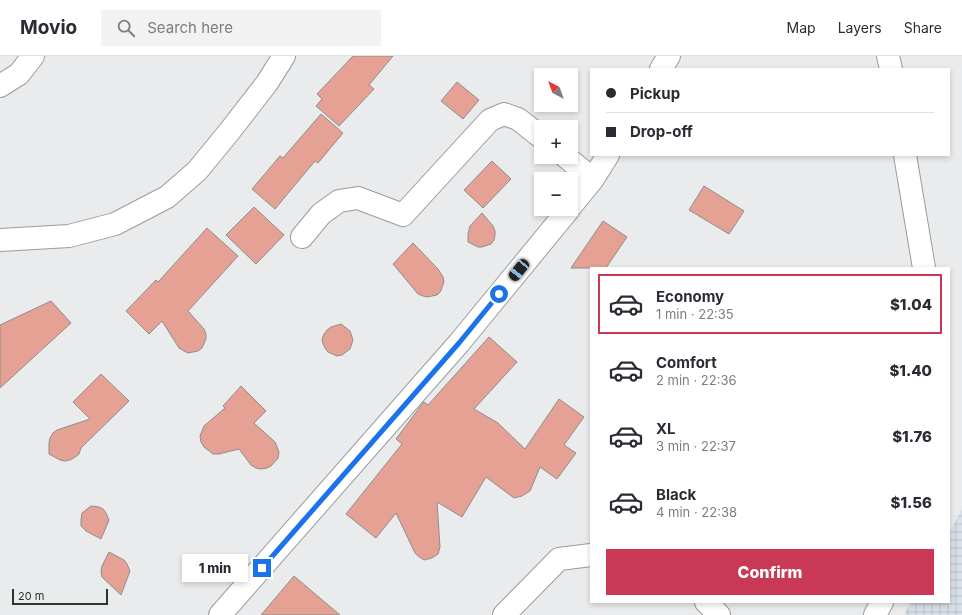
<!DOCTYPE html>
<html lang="en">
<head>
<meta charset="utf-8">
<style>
	body { margin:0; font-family:Inter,sans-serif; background:#f2f2f3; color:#2b2b33; height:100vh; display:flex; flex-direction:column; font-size:15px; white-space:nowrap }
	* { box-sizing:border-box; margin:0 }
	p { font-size:13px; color:#7c7c81 }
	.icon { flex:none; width:22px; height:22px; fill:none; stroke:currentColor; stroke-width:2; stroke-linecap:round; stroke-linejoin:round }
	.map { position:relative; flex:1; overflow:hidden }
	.sheet { position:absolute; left:590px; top:211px; width:360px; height:336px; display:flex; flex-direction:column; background:#fff; border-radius:0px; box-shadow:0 2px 6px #0003 }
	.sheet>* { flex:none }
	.hud { position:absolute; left:590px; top:12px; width:360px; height:88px; border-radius:0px; box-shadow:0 2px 6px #0003; display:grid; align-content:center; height:88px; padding:0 16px; background:#fff }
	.needle { width:26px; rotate:319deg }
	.buttons { position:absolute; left:534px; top:12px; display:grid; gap:8px }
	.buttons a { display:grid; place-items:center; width:44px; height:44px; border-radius:0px; background:#fff; box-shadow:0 2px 6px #0003; font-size:20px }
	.scale { position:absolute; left:12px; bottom:10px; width:96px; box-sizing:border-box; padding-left:4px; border:2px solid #323333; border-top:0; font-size:11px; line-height:14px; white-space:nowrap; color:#323333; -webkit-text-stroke:3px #e9ebed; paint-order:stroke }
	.end { position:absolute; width:18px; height:18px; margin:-9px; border:5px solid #1a73e8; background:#fff; box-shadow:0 0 0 2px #fff }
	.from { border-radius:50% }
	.bubble { position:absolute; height:28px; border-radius:0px; background:#fff; box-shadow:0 2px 6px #0003; font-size:13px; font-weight:800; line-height:28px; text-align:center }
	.car { position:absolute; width:12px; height:24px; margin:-12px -6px; border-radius:5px; box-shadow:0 0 3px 1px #0007; background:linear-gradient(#222 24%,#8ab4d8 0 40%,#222 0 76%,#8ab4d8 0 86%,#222 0) }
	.hud b { display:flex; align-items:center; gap:14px; height:38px; font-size:15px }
	.hud b+b { border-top:1px solid #e1e1e2 }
	.hud i { width:10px; height:10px; background:#2b2b33 }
	ul { padding:7px 0 0; list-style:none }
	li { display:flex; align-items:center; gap:12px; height:60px; margin:0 8px 6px; padding:0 8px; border:2px solid transparent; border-radius:0px }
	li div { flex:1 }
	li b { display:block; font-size:15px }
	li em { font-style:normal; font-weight:800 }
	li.on { border-color:#c93855 }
	li>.icon { width:36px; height:36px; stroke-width:1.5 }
	.button { display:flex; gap:8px; margin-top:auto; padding:8px 16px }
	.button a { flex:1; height:46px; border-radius:0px; background:#c93855; color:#fff; font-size:16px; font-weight:800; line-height:46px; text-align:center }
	header { display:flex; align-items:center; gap:24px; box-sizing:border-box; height:56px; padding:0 20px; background:#fff; border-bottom:1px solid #e1e1e2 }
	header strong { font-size:19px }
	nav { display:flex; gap:22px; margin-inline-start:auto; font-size:14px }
	.search { width:280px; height:36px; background:#f2f2f3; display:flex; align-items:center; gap:10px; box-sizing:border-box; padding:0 14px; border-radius:0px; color:#7c7c81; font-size:15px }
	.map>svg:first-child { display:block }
	.industrial { fill:url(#industrial-grid) }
	.building { fill:#e5a193; stroke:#908d8d }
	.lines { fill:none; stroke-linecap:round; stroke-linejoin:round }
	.minor-casing { stroke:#999b9d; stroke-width:24 }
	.minor { stroke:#fff; stroke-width:22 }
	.route { stroke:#1a73e8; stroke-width:5 }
</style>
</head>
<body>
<header>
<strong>Movio</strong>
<div class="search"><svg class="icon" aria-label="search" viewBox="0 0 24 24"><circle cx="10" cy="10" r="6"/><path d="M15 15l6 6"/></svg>Search here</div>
<nav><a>Map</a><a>Layers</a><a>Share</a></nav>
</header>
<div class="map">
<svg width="962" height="559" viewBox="0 0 962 559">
	<defs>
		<pattern id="industrial-grid" width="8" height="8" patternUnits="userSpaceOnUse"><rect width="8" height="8" fill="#d8dfe7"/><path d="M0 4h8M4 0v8" fill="none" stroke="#bac0c7"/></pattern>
	</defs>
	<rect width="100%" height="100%" fill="#e9ebed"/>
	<path class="industrial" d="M 962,453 L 962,559 L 904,559 L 911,546 L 949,546 L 949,477 Z"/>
	<path class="building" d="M 353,0 L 393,0 L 369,29 L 374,33 L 339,70 L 316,50 L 322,43 L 317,38 Z
		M 457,26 L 479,44 L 463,63 L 441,45 Z
		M 321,58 L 343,77 L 318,107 L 315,105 L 275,153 L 252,133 L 280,100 L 283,102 Z
		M 492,105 L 511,123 L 483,152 L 464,134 Z
		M 704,130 L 744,155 L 729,178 L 689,154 Z
		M 254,151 L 284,179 L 256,208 L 226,179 Z
		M 482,157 L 493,170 L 495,175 L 495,179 L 494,184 L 491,188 L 482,191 L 478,191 L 468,186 L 468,178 L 470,170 Z
		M 603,165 L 627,181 L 606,212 L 571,212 Z
		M 207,172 L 238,200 L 188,255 L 204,273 L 206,278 L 206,283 L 202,292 L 198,295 L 188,297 L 184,295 L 179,292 L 162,265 L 149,278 L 126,255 L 156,224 L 158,226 Z
		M 413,187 L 438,213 L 443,221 L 444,226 L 442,231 L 441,235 L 437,239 L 427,241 L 423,240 L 418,238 L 393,208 Z
		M 51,245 L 71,267 L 0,332 L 0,269 Z
		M 341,268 L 350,275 L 353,284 L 350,293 L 342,299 L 337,300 L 328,296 L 325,292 L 323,288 L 322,283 L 324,278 L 327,274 L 331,271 Z
		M 489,281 L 517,306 L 474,353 L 498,367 L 525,393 L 559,343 L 584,361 L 564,389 L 576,397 L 557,423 L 540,411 L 530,435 L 522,440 L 514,442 L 486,421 L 462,461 L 437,446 L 440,491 L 438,498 L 432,502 L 424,504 L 418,500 L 415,497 L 396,457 L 376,482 L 346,458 L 402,388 L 396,383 L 423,347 L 424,346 L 428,349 Z
		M 101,318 L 129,345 L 81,392 L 79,398 L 75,401 L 70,404 L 65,405 L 60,404 L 49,398 L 49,387 L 50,382 L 53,377 L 57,374 L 90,363 L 73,346 Z
		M 241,330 L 266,355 L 254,367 L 275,386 L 279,396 L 278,402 L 271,410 L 267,412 L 261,413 L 256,412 L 251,409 L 239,393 L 219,398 L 213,398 L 204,391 L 201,386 L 200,380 L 204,370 L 225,352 L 223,350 Z
		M 91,450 L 99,451 L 103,453 L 106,457 L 109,464 L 101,483 L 86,475 L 81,470 L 81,464 L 82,457 Z
		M 109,496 L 124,504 L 127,508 L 130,515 L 121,539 L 102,521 L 101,515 L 102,510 Z
		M 294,520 L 340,559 L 261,559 Z"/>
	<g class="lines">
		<g class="minor-casing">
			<path id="minor" d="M 888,0 L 891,13
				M 661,13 L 669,0
				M 0,30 L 19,18 L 33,0
				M 905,99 L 924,212
				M 566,101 L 593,123
				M 571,150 L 593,123 L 608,99
				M 302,181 L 321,158 L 339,145 L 358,142 L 403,159 L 490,64 L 504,58 L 518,63 L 541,81
				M 0,184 L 69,180 L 115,168 L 167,141 L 197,115 L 229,76 L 267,27 L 284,0
				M 706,546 L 719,559
				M 220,559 L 459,287 L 569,153
				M 504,559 L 559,503 L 591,499
				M 875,559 L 882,546"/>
		</g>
		<use href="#minor" class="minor"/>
	</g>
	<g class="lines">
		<path class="route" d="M 262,512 L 459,287 L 499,238"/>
	</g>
</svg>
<div class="buttons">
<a><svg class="needle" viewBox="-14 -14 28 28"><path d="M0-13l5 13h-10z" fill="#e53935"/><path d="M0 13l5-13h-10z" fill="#7c7c81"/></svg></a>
<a>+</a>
<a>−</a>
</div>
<div class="scale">20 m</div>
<i class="end from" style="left:499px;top:238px"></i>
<i class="end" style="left:262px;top:512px"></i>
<div class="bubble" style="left:182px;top:498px;width:66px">1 min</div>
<i class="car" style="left:519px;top:214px;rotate:219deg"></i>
<div class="hud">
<b><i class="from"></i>Pickup</b>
<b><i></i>Drop-off</b>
</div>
<section class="sheet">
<ul>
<li class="on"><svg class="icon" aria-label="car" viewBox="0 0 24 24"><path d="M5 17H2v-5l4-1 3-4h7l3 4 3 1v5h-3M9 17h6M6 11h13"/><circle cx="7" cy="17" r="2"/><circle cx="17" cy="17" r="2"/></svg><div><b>Economy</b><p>1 min · 22:35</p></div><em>$1.04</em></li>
<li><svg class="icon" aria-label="car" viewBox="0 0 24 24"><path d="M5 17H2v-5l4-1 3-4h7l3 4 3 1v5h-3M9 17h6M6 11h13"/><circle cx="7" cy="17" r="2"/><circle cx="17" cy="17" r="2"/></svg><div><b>Comfort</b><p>2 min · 22:36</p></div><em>$1.40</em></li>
<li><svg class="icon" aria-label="car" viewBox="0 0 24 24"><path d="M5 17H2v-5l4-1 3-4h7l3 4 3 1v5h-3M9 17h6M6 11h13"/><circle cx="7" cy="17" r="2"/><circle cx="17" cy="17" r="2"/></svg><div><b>XL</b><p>3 min · 22:37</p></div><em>$1.76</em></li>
<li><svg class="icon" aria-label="car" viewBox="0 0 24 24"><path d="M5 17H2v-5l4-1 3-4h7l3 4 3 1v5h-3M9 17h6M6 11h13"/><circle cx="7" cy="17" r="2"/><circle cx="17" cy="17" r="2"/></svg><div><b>Black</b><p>4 min · 22:38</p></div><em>$1.56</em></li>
</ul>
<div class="button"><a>Confirm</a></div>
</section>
</div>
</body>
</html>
